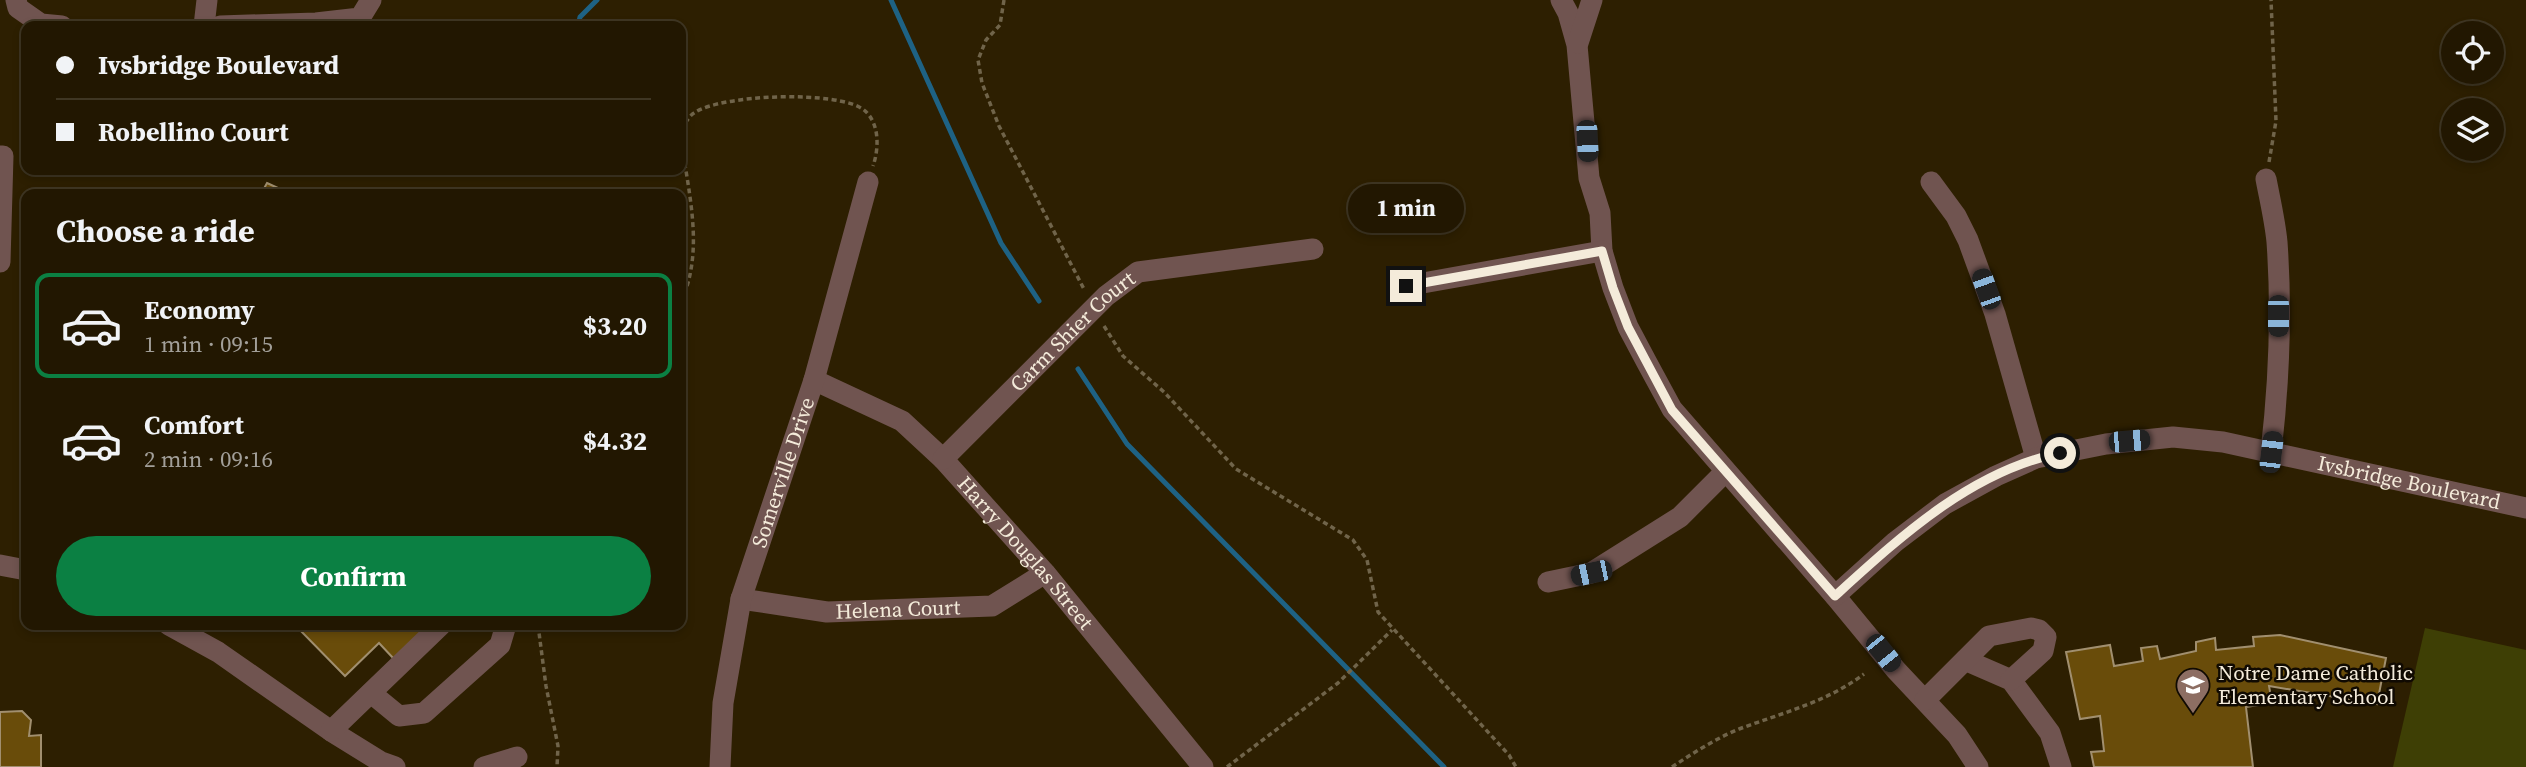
<!DOCTYPE html>
<html lang="en">
<head>
<meta charset="utf-8">
<style>
	body { margin:0; font-family:"Source Serif 4",serif; background:#2a200b; color:#f1f3f6; height:100vh; display:flex; flex-direction:column; font-size:26px; white-space:nowrap }
	* { box-sizing:border-box; margin:0 }
	p { font-size:23px; color:#a29f99 }
	.icon { flex:none; width:38px; height:38px; fill:none; stroke:currentColor; stroke-width:2; stroke-linecap:round; stroke-linejoin:round }
	.map { position:relative; flex:1; overflow:hidden }
	.side { position:absolute; left:21px; top:189px; width:665px; height:441px; display:flex; flex-direction:column; background:#221701; border-radius:14px; box-shadow:0 4px 10px #0003,0 0 0 2px #3f3623 }
	.side>* { flex:none }
	.hud { position:absolute; left:21px; top:21px; width:665px; height:154px; border-radius:14px; box-shadow:0 4px 10px #0003,0 0 0 2px #3f3623; display:grid; align-content:center; height:154px; padding:0 35px; background:#221701 }
	.tools { position:absolute; left:2441px; top:21px; display:grid; gap:14px }
	.tools a { display:grid; place-items:center; width:63px; height:63px; border-radius:50%; background:#221701; box-shadow:0 4px 10px #0003,0 0 0 2px #3f3623; font-size:35px }
	.end { position:absolute; width:32px; height:32px; margin:-16px; border:9px solid #f4ebda; background:#111; box-shadow:0 0 0 4px #111 }
	.from { border-radius:50% }
	.bubble { position:absolute; height:49px; border-radius:24px; background:#221701; box-shadow:0 4px 10px #0003,0 0 0 2px #3f3623; font-size:23px; font-weight:700; line-height:49px; text-align:center }
	.car { position:absolute; width:21px; height:42px; margin:-21px -10px; border-radius:9px; box-shadow:0 0 5px 2px #0007; background:linear-gradient(#222 24%,#8ab4d8 0 40%,#222 0 76%,#8ab4d8 0 86%,#222 0) }
	.hud b { display:flex; align-items:center; gap:24px; height:66px; font-size:26px }
	.hud b+b { border-top:2px solid #3f3623 }
	.hud i { width:18px; height:18px; background:#f1f3f6 }
	ul { padding:0; list-style:none }
	li { display:flex; align-items:center; gap:21px; height:105px; margin:0 14px 10px; padding:0 21px; border:4px solid transparent; border-radius:14px }
	li div { flex:1 }
	li b { display:block; font-size:26px }
	li em { font-style:normal; font-weight:700 }
	li.on { border-color:#0b8043 }
	li>.icon { width:63px; height:63px; stroke-width:1.5 }
	h2 { padding:0 35px; font-size:32px; line-height:84px }
	.primary-button { display:flex; gap:14px; margin-top:auto; padding:14px 35px }
	.primary-button a { flex:1; height:80px; border-radius:42px; background:#0b8043; color:#fff; font-size:28px; font-weight:700; line-height:80px; text-align:center }
	.map>svg:first-child { display:block }
	.green { fill:#3e3f05 }
	.lines { fill:none; stroke-linecap:round; stroke-linejoin:round }
	.stream { stroke:#1e6284; stroke-width:5 }
	.building { fill:#694c0a; stroke:#a18f6f; stroke-width:2 }
	.path { stroke:#70644a; stroke-width:3.5; stroke-dasharray:5 3.5; stroke-linecap:butt }
	.minor { stroke:#705450; stroke-width:21 }
	.route { stroke:#f4ebda; stroke-width:9 }
	.labels { text-anchor:middle; stroke-width:5; stroke-linejoin:round; paint-order:stroke }
	.street-label { font-size:21px; fill:#f4ebda; stroke:#100a02 }
	.poi-label { font-size:21px; fill:#f4ebda; stroke:#100a02; text-anchor:start }
</style>
</head>
<body>
<div class="map">
<svg width="2526" height="767" viewBox="0 0 2526 767">
	<rect width="100%" height="100%" fill="#2d1f01"/>
	<path class="green" d="M 2425,628 L 2526,650 L 2526,767 L 2393,767 Z"/>
	<g class="lines">
		<path class="stream" d="M 891,0 L 1001,243 L 1039,301
			M 578,26 L 580,17 L 597,0
			M 1078,369 L 1127,444 L 1444,767"/>
	</g>
	<path class="building" d="M 267,183 L 291,194 L 261,194 Z
		M 295,625 L 430,625 L 394,659 L 379,643 L 345,676 Z
		M 2280,635 L 2386,658 L 2377,704 L 2269,686 L 2272,703 L 2246,707 L 2253,767 L 2094,767 L 2091,752 L 2104,751 L 2100,716 L 2080,719 L 2066,652 L 2110,645 L 2114,666 L 2143,661 L 2141,648 L 2157,646 L 2160,659 L 2196,651 L 2196,642 L 2215,638 L 2216,650 L 2254,646 L 2253,637 Z
		M 22,711 L 31,720 L 29,736 L 41,735 L 41,767 L 0,767 L 0,712 Z"/>
	<g class="lines">
		<path class="path" d="M 1004,0 L 1000,25 L 986,40 L 978,60 L 982,83 L 999,126 L 1085,291
			M 681,130 C 684,125 689,116 694,113 C 721,94 839,90 864,110 C 880,123 879,149 873,166
			M 681,138 C 688,192 705,250 681,302
			M 2269,162 L 2276,121 L 2271,0
			M 1104,326 L 1123,356 L 1164,392 L 1236,469 L 1353,540 L 1367,560 L 1378,612 L 1509,755 L 1516,767
			M 538,625 L 546,686 L 558,746 L 557,767
			M 1227,767 L 1338,683 L 1392,630
			M 1672,767 C 1693,753 1715,739 1739,729 C 1782,713 1827,702 1864,674"/>
		<g class="minor">
			<path d="M 16,0 L 18,8 L 41,24 L 62,26"/>
			<path d="M 1561,0 L 1568,13 L 1577,45 L 1589,178 L 1600,213 L 1602,251 L 1613,288 L 1628,327 L 1646,361 L 1672,409 L 1835,596 L 1896,670 L 1957,735 L 1978,767"/>
			<path d="M 204,26 L 207,0"/>
			<path d="M 220,26 L 316,23 L 360,18 L 371,0"/>
			<path d="M 1578,43 L 1592,0"/>
			<path d="M 0,156 L 3,156 L 0,262"/>
			<path d="M 2266,179 C 2270,200 2275,221 2277,242 C 2282,312 2279,383 2271,452"/>
			<path d="M 1931,182 L 1956,216 L 1968,240 L 1995,314 L 2036,458"/>
			<path d="M 1406,286 L 1602,251"/>
			<path id="s1" d="M 814,380 L 902,421 L 943,459 L 1045,573 L 1203,767"/>
			<path id="s2" d="M 943,459 L 1106,296 L 1138,272 L 1313,249"/>
			<path d="M 0,565 L 26,570"/>
			<path d="M 1548,582 L 1591,573 L 1680,517 L 1725,472"/>
			<path id="s3" d="M 1835,596 L 1895,542 L 1945,504 L 1996,476 L 2036,458 L 2106,444 L 2173,437 L 2223,442 L 2526,508"/>
			<path id="s4" d="M 741,599 L 827,612 L 992,606 L 1045,573"/>
			<path d="M 169,625 L 218,652 L 331,731 L 381,762 L 395,767"/>
			<path d="M 1965,660 L 2011,680 L 2050,733 L 2061,767"/>
			<path d="M 371,693 L 399,716 L 424,713 L 500,645 L 506,625"/>
			<path d="M 1925,700 L 1989,636 L 2031,628 L 2039,630 L 2046,637 L 2043,651 L 2011,680"/>
			<path d="M 331,731 L 441,625"/>
			<path d="M 484,767 L 517,757"/>
			<path id="s5" d="M 720,767 L 723,703 L 741,599 L 814,380 L 868,182"/>
		</g>
	</g>
	<g class="lines">
		<path class="route" d="M 1406,286 L 1602,251 L 1613,288 L 1628,327 L 1672,410 L 1835,596 C 1900,537 1971,471 2060,453"/>
	</g>
	<defs>
		<g id="school-pin" transform="scale(1.75)"><path d="M0 17L-7.5 6A9.5 9.5 0 1 1 7.5 6Z" fill="#8d6e63" stroke="#100a02"/><path d="M0-5L7-2L0 1L-7-2ZM-4 1L0 2.5L4 1V4Q0 6-4 4Z" fill="#fff"/></g>
	</defs>
	<g fill-rule="evenodd">
		<use href="#school-pin" x="2193" y="685"/>
	</g>
	<g class="labels">
		<g class="street-label">
			<text dy="7" stroke="none"><textPath href="#s2" startOffset="182">Carm Shier Court</textPath></text>
			<text dy="7" stroke="none"><textPath href="#s5" startOffset="303">Somerville Drive</textPath></text>
			<text dy="7" stroke="none"><textPath href="#s3" startOffset="625">Ivsbridge Boulevard</textPath></text>
			<text dy="7" stroke="none"><textPath href="#s1" startOffset="278">Harry Douglas Street</textPath></text>
			<text dy="7" stroke="none"><textPath href="#s4" startOffset="158">Helena Court</textPath></text>
		</g>
		<g class="poi-label">
			<text x="2218" y="680">Notre Dame Catholic<tspan x="2218" dy="24">Elementary School</tspan></text>
		</g>
	</g>
</svg>
<div class="tools">
<a><svg class="icon" aria-label="locate" viewBox="0 0 24 24"><circle cx="12" cy="12" r="6"/><path d="M12 2v4M12 18v4M2 12h4M18 12h4"/></svg></a>
<a><svg class="icon" aria-label="layers" viewBox="0 0 24 24"><path d="M12 4l9 5-9 5-9-5zM3 14l9 5 9-5"/></svg></a>
</div>
<i class="end from" style="left:2060px;top:453px"></i>
<i class="end" style="left:1406px;top:286px"></i>
<div class="bubble" style="left:1348px;top:184px;width:116px">1 min</div>
<i class="car" style="left:1587px;top:141px;rotate:177deg"></i>
<i class="car" style="left:1986px;top:289px;rotate:340deg"></i>
<i class="car" style="left:2278px;top:316px;rotate:180deg"></i>
<i class="car" style="left:2129px;top:441px;rotate:85deg"></i>
<i class="car" style="left:2271px;top:452px;rotate:7deg"></i>
<i class="car" style="left:1591px;top:573px;rotate:258deg"></i>
<i class="car" style="left:1883px;top:653px;rotate:141deg"></i>
<div class="hud">
<b><i class="from"></i>Ivsbridge Boulevard</b>
<b><i></i>Robellino Court</b>
</div>
<section class="side">
<h2>Choose a ride</h2>
<ul>
<li class="on"><svg class="icon" aria-label="car" viewBox="0 0 24 24"><path d="M5 17H2v-5l4-1 3-4h7l3 4 3 1v5h-3M9 17h6M6 11h13"/><circle cx="7" cy="17" r="2"/><circle cx="17" cy="17" r="2"/></svg><div><b>Economy</b><p>1 min · 09:15</p></div><em>$3.20</em></li>
<li><svg class="icon" aria-label="car" viewBox="0 0 24 24"><path d="M5 17H2v-5l4-1 3-4h7l3 4 3 1v5h-3M9 17h6M6 11h13"/><circle cx="7" cy="17" r="2"/><circle cx="17" cy="17" r="2"/></svg><div><b>Comfort</b><p>2 min · 09:16</p></div><em>$4.32</em></li>
</ul>
<div class="primary-button"><a>Confirm</a></div>
</section>
</div>
</body>
</html>
